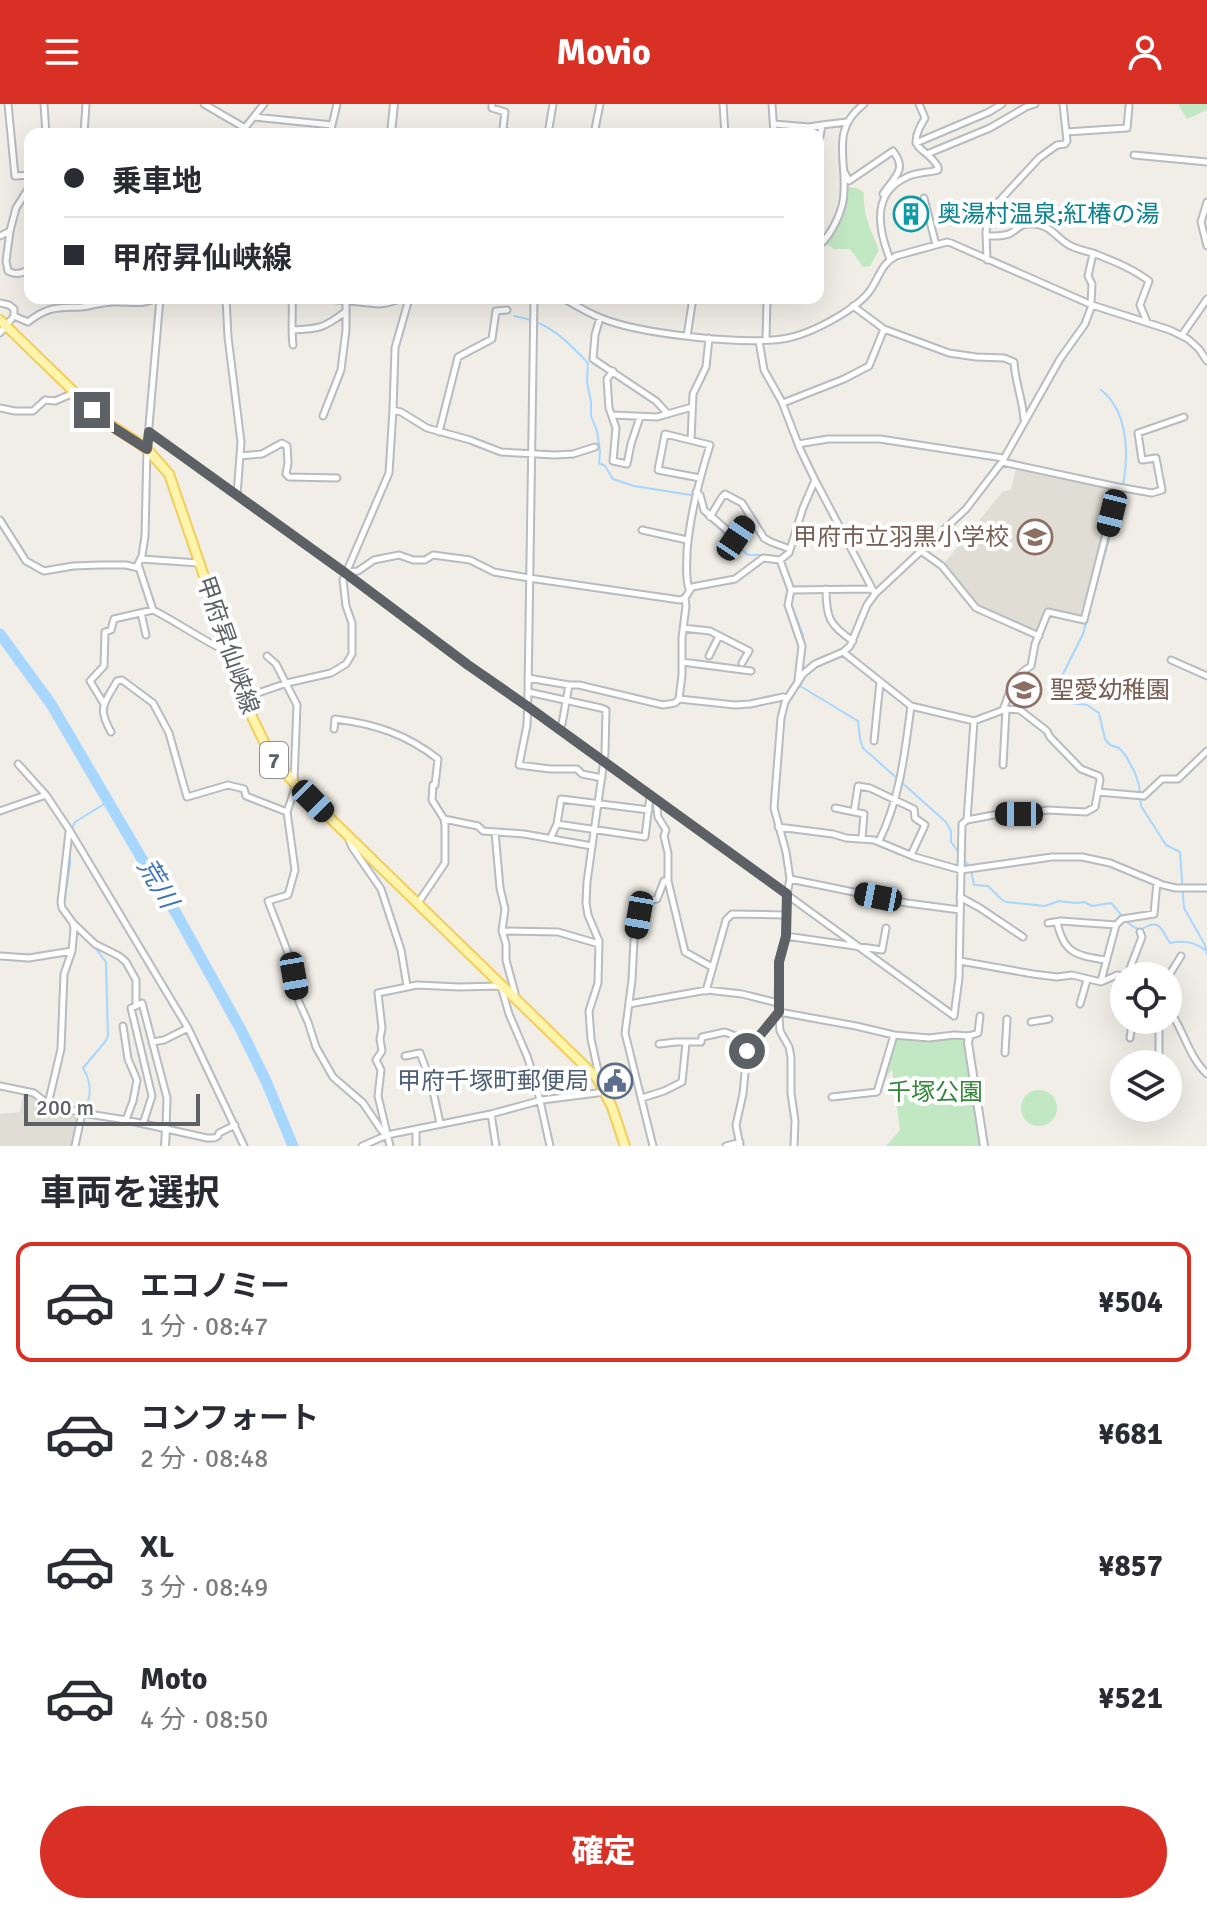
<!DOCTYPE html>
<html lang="ja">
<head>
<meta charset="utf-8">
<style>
	body { margin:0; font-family:Signika,"Noto Sans JP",sans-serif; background:#f7f7f7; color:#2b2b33; height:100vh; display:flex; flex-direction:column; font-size:30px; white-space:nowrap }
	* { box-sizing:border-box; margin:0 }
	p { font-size:26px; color:#7c7c81 }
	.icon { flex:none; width:44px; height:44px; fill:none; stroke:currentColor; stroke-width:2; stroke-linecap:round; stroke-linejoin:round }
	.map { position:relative; height:1042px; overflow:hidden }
	.sheet { display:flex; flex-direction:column; background:#fff; flex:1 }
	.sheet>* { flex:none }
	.banner { position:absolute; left:24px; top:24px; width:800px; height:176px; border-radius:16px; box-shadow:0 8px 32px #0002; display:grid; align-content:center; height:176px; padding:0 40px; background:#fff }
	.controls { position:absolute; left:1110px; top:858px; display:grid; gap:16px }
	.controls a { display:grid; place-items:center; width:72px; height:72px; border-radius:50%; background:#fff; box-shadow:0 8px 32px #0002; font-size:40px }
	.scale { position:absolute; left:24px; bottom:20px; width:176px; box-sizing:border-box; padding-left:8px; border:4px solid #5d6166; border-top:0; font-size:22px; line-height:28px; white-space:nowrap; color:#5d6166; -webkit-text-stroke:6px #fff; paint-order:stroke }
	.end { position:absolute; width:36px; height:36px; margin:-18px; border:10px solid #5d6166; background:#fff; box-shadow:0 0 0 4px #fff }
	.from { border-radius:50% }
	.car { position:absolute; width:24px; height:48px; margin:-24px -12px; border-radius:10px; box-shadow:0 0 6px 2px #0007; background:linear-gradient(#222 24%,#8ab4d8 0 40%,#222 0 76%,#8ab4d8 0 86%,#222 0) }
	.banner b { display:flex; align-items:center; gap:28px; height:76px; font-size:30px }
	.banner b+b { border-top:2px solid #e1e1e2 }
	.banner i { width:20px; height:20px; background:#2b2b33 }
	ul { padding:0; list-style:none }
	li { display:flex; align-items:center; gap:24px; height:120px; margin:0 16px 12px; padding:0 24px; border:4px solid transparent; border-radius:16px }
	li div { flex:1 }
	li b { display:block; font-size:30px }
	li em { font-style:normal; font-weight:800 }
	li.active { border-color:#d93025 }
	li>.icon { width:72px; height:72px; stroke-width:1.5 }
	h2 { padding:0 40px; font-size:36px; line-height:96px }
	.primary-button { display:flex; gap:16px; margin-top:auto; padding:16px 40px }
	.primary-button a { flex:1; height:92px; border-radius:48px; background:#d93025; color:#fff; font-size:32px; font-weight:800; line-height:92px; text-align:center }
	header { display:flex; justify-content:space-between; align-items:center; height:104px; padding:0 40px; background:#d93025; color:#fff; font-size:36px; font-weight:800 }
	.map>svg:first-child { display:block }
	.education { fill:#e0ddd4 }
	.green { fill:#c2e7c3 }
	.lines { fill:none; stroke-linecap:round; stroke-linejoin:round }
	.stream { stroke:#a7d6ff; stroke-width:2 }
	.river { stroke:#a7d6ff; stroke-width:11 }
	.minor-casing { stroke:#b8bbbf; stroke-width:9 }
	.tertiary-casing { stroke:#b8bbbf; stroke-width:10 }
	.primary-casing { stroke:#f3cd5c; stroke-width:12 }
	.minor { stroke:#fff; stroke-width:5 }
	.tertiary { stroke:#fff; stroke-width:6 }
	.primary { stroke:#fff4ac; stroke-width:8 }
	.route { stroke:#5d6166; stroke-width:10 }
	.labels { text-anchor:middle; stroke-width:8; stroke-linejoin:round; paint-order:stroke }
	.shield { fill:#fff; stroke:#8e9094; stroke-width:2 }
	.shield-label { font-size:22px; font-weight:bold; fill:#5d6166 }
	.culture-label { font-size:24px; fill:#0d838f; stroke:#fff; text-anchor:start }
	.education-label { font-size:24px; fill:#785e54; stroke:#fff; text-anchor:end }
	.street-label { font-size:24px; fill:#5d6166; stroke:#fff }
	.service-label { font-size:24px; fill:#4e5e75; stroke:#fff; text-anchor:end }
	.park-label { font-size:24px; fill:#35863b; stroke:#fff }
	.water-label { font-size:26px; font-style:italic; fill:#4276b3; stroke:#fff }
</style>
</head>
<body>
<header><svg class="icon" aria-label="menu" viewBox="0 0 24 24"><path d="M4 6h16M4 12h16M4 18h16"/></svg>Movio<svg class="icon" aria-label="person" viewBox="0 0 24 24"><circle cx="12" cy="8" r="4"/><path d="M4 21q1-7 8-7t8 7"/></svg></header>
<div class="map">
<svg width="1207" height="1042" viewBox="0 0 1207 1042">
	<rect width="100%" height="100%" fill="#f0eee6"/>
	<path class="education" d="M 1017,360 L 1118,383 L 1084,516 L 1048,508 L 1039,532 L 976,504 L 942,462 L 1003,387 L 1011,386 Z
		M 23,987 L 34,989 L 48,1000 L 82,1009 L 75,1042 L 0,1042 L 0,1010 L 20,1008 Z"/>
	<path class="green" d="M 1178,0 L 1207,0 L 1207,6 L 1187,15 Z
		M 844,83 L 856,84 L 864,88 C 862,109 871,126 879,146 L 870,162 L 863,163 L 850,145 L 834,145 L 824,138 L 842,104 Z
		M 894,931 L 929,934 L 954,931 L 968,939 L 984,1042 L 886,1042 L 900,1026 L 892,965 L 877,988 Z
		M1021 1004a18 18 0 1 1 36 0a18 18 0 1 1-36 0Z"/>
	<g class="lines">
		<path class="stream" d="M 514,212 C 548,217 565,235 588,259 L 587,278 L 591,298 L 591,312 L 597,327 L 600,348 L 599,359 L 605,362 L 613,375 L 634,382 L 691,391 L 697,393 L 703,410 L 748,451 L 768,451 L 778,453
			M 1101,286 C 1128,307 1129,350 1123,381
			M 1122,387 L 1083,530 L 1060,576 L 1057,594 L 1062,598 L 1087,601 L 1099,609 L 1105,635 L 1110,641 L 1119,644 L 1126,652 L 1135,669 L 1139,681 L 1141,702 L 1166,741 L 1180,748 L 1184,804 L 1205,841 L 1207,850
			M 786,465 L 793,486
			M 791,500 L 803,531 L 803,567
			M 802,577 L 800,582 L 858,617 L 860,635 L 863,644 L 946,718 L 951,727 L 951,738 L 960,750
			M 72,725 L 75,718 L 109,697
			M 964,755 L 971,766 L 974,781 L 988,782 L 1001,795 L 1006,798 L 1045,802 L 1059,797 L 1075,799 L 1084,798 L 1092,802 L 1111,799 C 1121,809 1126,821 1140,826 C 1160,814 1160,823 1170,839 C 1184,836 1194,838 1205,846
			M 64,800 L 70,760 L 70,743
			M 82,1009 C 92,995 92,979 83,964 L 105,938 L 108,932 L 106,858 L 93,841"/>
		<path class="river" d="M 0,530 L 51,600 L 149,767 L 176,809 L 241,926 L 266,977 L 293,1042"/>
		<g class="minor-casing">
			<path id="minor" d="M 8,0 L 15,72 L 30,71
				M 44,0 L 46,30
				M 204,0 L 245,24
				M 492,0 L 492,4 L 505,8 L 503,24 L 509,30
				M 723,0 L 725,30
				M 772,0 L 774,30
				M 254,13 L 332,21
				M 774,20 L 809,23 L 822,21
				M 1066,28 L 1127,24 L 1129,2
				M 84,30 L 86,0
				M 240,30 L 264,0
				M 330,30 L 337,0
				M 548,30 L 553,0
				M 594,30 L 600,0
				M 916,39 L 989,8 L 1002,0
				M 818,44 L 822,21 L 847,18
				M 927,50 L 990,24 L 1026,3 L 1035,0
				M 1134,51 L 1207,58
				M 845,69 L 849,77 L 893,47 C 908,66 894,73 883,90
				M 924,94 L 936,141
				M 1207,98 L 1201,118 L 1207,142
				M 10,127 L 6,157 L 8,167 C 15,171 23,170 30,164
				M 0,132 L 10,127 L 16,104 L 30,82
				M 986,132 C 994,132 1004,133 1011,129 C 1019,124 1021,119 1032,120 C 1052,121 1055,133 1069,141 C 1076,145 1085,147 1093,149 C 1113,157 1132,164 1149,177 L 1140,201 L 1147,218
				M 818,143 C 832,130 844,106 844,87 C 846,53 831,25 864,0
				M 890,155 C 878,125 871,89 907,73 C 917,68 928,69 938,66 L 938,63 C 925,40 904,49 925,14 L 919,0
				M 987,156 L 986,128 L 989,108 L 1039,54 L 1057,41 L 1065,40 L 1067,37 L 1063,0
				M 226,194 L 228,233 L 241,338 L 237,391
				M 292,194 C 293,210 291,225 293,241
				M 318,194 L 379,200 L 387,199 L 403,194
				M 534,194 L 528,588 L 527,621 L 519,661 L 550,665 L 577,665 L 582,670 L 602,674
				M 563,194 C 575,201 588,209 601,214 C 639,230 748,242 788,234 C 806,230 828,219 844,209 C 853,203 865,195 871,185 C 880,172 881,160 896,152 L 947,138 L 951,139 L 1092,201 L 1170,226 L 1188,235 L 1199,245 L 1207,257
				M 0,199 L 9,201 L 14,205 L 14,212 L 0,229
				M 1091,200 L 1092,180 L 1088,172 L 1093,150
				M 853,202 L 884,225 L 949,249 L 976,253 L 1004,254 L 1014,258 C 1015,278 1023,296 1024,316
				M 14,212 L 28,218 C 48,202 57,204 81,203 C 92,202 102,198 113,198 C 128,197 142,202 156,194
				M 600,214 L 595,231 L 593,255 L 656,297 L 668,310
				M 292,226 C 319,225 324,224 345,208
				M 1182,231 L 1207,195
				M 687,232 L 693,194
				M 766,236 L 767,194
				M 759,237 L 764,266 L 782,298 L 800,345 L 815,376 L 875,490
				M 613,267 L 607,275 L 609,304 L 616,324 L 613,357 L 627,360 L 631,340 L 640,313
				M 783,299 L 844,275 L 869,262 L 884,225
				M 0,304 L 15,307 L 33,307 L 45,296 L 55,297 L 76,288
				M 393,306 L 401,308 L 427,324 L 470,336 L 501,348 L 555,351 L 573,350 L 595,343
				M 613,311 L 657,313 L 692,303
				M 323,312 L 341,266 L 346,226 L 346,196
				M 149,328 L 346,470 L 468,561 L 527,602 L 954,912 L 959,874 L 961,766 L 1052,753 L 1082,753 L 1110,759 L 1163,781 L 1176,784 L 1207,784
				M 439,328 L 458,253 L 492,235 L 496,207 L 507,206
				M 691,336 L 693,290 L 706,263 L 709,234
				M 798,340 L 828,335 L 880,335 L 1003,354
				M 240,352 L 262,350 L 282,339 L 287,342 L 288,359 L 286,370 L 289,373 L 337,374
				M 1002,358 L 1118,383 L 1084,516 L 1048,508 L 1035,540 L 1031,562 C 1011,574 1011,586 1003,606
				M 1118,383 L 1152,389 L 1162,386 L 1156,354 L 1142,356 L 1138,329 L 1184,313
				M 696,388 L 700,391 L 704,406 L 736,434 L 750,413
				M 710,413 L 722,393 L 725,390 L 742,399 L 764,434 L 771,438 L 790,445
				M 0,416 L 26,457 L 44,467 L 73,462 L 100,461 L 126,461 L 139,464
				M 642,426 L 687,436
				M 921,447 L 942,462 L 976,504 L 1039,532
				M 141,455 L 199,459
				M 347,468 L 358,467 L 374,456 L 399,451 L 413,456 L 425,456 L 433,451 L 470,456 L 494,468 L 529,474 L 680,496 L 685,494 L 692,483 L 735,475 L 763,454 L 780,456
				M 689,485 C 685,473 687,460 687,447 C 690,410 699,376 710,341 L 665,330 L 658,366 L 700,374
				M 826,485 C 826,513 829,521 853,537
				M 791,486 L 780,456 L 789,449 L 803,404 L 815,376
				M 153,506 L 138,460 L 142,452 L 145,432 L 147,345 L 160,194
				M 141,509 L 146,531
				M 683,524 L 710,527 L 749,547 L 742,559
				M 843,548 L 911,602 L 974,617 L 1006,605 L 1020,606 L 1047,627 L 1050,633 L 1081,665 L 1099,672 L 1100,676 L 1095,703 L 1086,708 L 1048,706 L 1019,710 L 999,710 L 967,716
				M 267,552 L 276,560 L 297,601 L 294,677
				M 709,552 L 719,532
				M 1171,556 L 1207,572
				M 682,558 L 751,567
				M 528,574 L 569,581 L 579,581 L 663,601 L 675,599 L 679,595 L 735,601 L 750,600 L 783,593 L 787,594
				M 798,576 L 802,542 L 788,501 L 791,486 L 871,485
				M 528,588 L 601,604 L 606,606 L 605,649 L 587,778 L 586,799 L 588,811 L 599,837 L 598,879 L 589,907 L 591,935 L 600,976
				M 246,593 L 287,579 L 331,569 L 346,560 L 352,550 L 352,519 L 346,502 L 343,476 L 389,369 L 393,306 L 395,244 L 408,198 L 407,194
				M 679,595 L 682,571 L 682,534 L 686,502 L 685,494
				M 104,600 L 90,577 L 104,562 L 105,528 L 111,526 L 114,515 L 153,506 C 179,519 203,537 230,549
				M 562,620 L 569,581
				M 334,625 L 335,615 C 375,620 406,630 438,655 L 435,681 L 433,681 L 432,696 L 444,715 L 445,721 L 445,759 L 418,799
				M 111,628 C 97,603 104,600 117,577 L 122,576 L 153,599 L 169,629 L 187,693 L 228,681 L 244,685 L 246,692 L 287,708
				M 874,637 L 880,578
				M 18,660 L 46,691 L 70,727 L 188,924 L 244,1042
				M 1003,661 L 1006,606
				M 296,681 L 287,708 L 295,766 L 288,791 L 268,797 L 292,859 L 299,898 L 308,918 L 316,943 L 333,973 L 363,999 L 382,1027 L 387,1030
				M 1098,688 L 1144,692 L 1162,675 L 1178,675 L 1207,647
				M 656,697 L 658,713 L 666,726 L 664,732 L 668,749 L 668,777 L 685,848 L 712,863
				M 835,704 L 864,710 L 862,734
				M 0,707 L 46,691
				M 854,708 L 858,682 L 870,684 L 914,705 L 915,714 L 925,721 L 911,751
				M 444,715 L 478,722 L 483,727 L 524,730 L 592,742
				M 557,720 L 645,733 L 650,692
				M 778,723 L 833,730 L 846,734 L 874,736 L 915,753 L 961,766 L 962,720 L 967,716 L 974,617
				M 495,728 L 500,784 L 505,805 L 502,827 L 506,840 L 506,856 L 515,889 L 513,891
				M 550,735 L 557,720 L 561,695 L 649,706
				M 349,736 L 352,743 L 381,785 L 401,846 L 407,882
				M 879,737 C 900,695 905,648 911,602
				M 790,775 L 907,799 L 960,806
				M 960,793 L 980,804 L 1023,833
				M 1057,818 C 1064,850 1076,851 1105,856
				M 1048,819 L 1061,817 L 1116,821
				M 74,820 L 95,840 L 119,852 L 126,858 L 136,876 L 136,902
				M 502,827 L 558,828 L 599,840
				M 786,832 L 882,846 L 886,824
				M 0,852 L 29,854 L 72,847
				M 960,857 L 1033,870 L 1057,873 L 1072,871 L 1101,878 L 1117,871 L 1124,872
				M 1127,872 L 1142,833 L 1140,828
				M 1168,873 L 1181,852
				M 1101,877 L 1116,821 L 1122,815 L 1154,810 L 1157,778
				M 706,887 L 726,816 L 732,810 L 786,811
				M 629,900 L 707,886 L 742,890 L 778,899
				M 1080,900 L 1087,876
				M 1168,904 C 1183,924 1188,952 1207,970
				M 779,908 L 856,922 L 894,931 L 929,934 L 954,931 L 969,932 L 978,929 L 980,912
				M 1031,918 L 1049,915
				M 123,922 L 128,955 L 137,976 L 133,997 L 126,1016
				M 1130,934 L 1132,919 L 1159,921
				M 152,938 L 164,936 L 188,924
				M 659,940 L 676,938 L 701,938 L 702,933 L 725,928 L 748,937 L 752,942
				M 1005,949 L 1007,915
				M 405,952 L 420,949 L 431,978 L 440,1019
				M 1159,960 L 1159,916
				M 0,982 L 34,989 L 48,1000 L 82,1009 L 126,1016 L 207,1034 L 214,1034 L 218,1032 L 219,1029 L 235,1021
				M 832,993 L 877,988 L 894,931
				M 642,994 L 664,987 L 682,978 L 686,939
				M 48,1000 L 61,945 L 64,870 L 72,847 L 74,825 L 73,819 L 62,804 L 61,798 L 69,728
				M 491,1010 L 496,1042
				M 143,1020 L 152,992 L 131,904 L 142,899 L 167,994 L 166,1025
				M 416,1025 L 416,1042
				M 75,1042 L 82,1009
				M 362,1042 L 387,1031 L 491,1010 L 542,996 L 605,988
				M 390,1042 L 378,992 L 381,966 L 376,956 L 382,947 L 380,935 L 382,924 L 378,889 L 417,881 L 459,883 L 501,882 L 509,910 L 527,952 L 536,979 L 550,1042
				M 653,1042 L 625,929 L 632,876 L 634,836 L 641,799 L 657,795 L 664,777 L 668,777
				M 726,1042 L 740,1038
				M 740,1042 L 736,1021 L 743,990 L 747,947 L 779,909
				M 794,1042 L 795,1017 L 791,989 L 791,953 L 789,943 L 780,927 L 778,899 L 779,858 L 786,832 L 787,790 L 790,775 L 786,748 L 774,704 L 781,614 L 785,598 L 803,570 L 815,560 L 843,548 L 850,542 L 867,501 L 875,490 L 966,405 L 1002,358 L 1060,255 L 1085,220 L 1092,201"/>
		</g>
		<g class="tertiary-casing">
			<path id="tertiary" d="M 391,30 L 394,0
				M 969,932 L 968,939 L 984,1042
				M 165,1042 L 166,1025"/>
		</g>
		<g class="primary-casing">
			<path id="primary" d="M 0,216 L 103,316 L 146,344 L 169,370 L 253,615 L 271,652 L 296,681 L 597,974 L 612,1003 L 625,1042"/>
		</g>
		<use href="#minor" class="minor"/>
		<use href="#tertiary" class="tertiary"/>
		<use href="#primary" class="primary"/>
	</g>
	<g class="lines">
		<path class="route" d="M 92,306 L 114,324 L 147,345 L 149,328 L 344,468 L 468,561 L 527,602 L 787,790 L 786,832 L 779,858 L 779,908 L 747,947"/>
	</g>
	<defs>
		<g id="building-ring" transform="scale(1.8)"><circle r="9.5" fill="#fff" stroke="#0f9aa8" stroke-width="1.5"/><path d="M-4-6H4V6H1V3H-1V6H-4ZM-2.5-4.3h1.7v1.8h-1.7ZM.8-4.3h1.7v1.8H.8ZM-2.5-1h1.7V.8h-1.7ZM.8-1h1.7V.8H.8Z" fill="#0f9aa8"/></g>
		<g id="school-ring" transform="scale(1.8)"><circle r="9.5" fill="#fff" stroke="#8d6e63" stroke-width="1.5"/><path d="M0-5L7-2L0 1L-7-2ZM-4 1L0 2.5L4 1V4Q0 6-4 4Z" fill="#8d6e63"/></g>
		<g id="civic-ring" transform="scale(1.8)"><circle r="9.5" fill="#fff" stroke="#5c6f8a" stroke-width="1.5"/><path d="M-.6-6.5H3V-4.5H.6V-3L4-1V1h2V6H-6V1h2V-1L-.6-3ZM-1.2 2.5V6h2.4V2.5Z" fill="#5c6f8a"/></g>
	</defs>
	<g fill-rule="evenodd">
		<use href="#building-ring" x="911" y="110"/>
		<use href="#school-ring" x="1035" y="433"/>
		<use href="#school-ring" x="1024" y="586"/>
		<use href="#civic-ring" x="615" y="977"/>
	</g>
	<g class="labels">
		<rect class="shield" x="260" y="638" width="28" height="36" rx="6"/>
		<g class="shield-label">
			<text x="274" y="664">7</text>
		</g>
		<g class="culture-label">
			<text x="937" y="118">奥湯村温泉;紅椿の湯</text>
		</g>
		<g class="education-label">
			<text x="1009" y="441">甲府市立羽黒小学校</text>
			<text x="1050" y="594" text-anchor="start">聖愛幼稚園</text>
		</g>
		<g class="street-label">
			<text transform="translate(228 541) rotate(71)" y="8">甲府昇仙峡線</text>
		</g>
		<g class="service-label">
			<text x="589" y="985">甲府千塚町郵便局</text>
		</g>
		<g class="park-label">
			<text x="935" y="996">千塚公園</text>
		</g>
		<g class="water-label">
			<text transform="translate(158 779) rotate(59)" y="9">荒川</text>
		</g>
	</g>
</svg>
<div class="controls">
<a><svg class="icon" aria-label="locate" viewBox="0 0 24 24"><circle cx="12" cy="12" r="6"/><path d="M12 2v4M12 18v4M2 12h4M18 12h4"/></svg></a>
<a><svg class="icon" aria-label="layers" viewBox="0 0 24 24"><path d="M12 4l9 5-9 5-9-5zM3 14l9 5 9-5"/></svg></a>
</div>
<div class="scale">200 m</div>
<i class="end from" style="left:747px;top:947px"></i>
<i class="end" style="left:92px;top:306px"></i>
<i class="car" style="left:1112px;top:409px;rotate:194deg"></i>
<i class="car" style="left:736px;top:434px;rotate:34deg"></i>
<i class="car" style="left:313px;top:697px;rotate:135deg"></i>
<i class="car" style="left:1019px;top:710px;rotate:270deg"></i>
<i class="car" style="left:878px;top:793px;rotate:281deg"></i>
<i class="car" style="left:639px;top:811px;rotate:190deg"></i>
<i class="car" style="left:294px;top:872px;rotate:170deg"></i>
<div class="banner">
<b><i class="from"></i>乗車地</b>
<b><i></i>甲府昇仙峡線</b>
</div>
</div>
<section class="sheet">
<h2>車両を選択</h2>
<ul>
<li class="active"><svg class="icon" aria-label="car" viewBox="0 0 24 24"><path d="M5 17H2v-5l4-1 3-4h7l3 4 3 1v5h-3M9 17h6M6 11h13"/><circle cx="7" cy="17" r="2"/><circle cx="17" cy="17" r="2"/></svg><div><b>エコノミー</b><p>1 分 · 08:47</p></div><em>¥504</em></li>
<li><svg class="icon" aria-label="car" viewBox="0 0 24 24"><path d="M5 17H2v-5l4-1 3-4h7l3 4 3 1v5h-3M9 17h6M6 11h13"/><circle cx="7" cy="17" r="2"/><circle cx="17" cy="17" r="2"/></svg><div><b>コンフォート</b><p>2 分 · 08:48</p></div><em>¥681</em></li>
<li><svg class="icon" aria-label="car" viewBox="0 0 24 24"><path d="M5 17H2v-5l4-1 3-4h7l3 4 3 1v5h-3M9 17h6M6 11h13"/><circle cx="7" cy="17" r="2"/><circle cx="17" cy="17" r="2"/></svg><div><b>XL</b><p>3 分 · 08:49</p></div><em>¥857</em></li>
<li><svg class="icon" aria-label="car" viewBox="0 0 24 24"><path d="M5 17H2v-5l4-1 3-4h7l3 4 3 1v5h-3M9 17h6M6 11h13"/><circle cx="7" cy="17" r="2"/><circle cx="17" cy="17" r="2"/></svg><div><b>Moto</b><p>4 分 · 08:50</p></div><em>¥521</em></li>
</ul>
<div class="primary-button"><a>確定</a></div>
</section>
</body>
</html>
